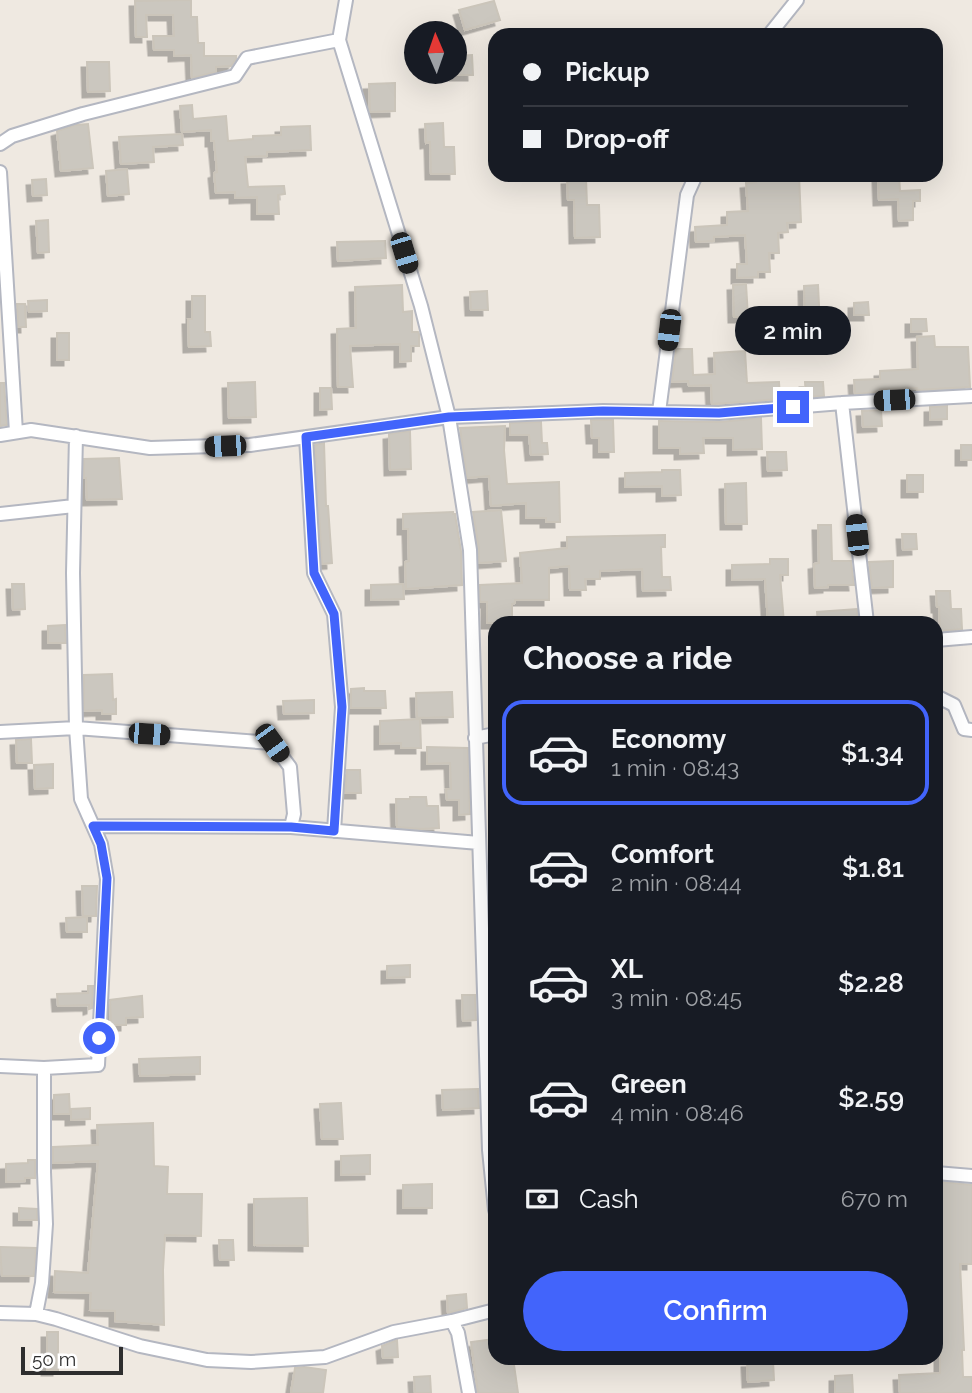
<!DOCTYPE html>
<html lang="en">
<head>
<meta charset="utf-8">
<style>
	body { margin:0; font-family:Raleway,sans-serif; background:#20242c; color:#f1f3f6; height:100vh; display:flex; flex-direction:column; font-size:26px; white-space:nowrap }
	* { box-sizing:border-box; margin:0 }
	p { font-size:23px; color:#9ea1a6 }
	.icon { flex:none; width:38px; height:38px; fill:none; stroke:currentColor; stroke-width:2; stroke-linecap:round; stroke-linejoin:round }
	.map { position:relative; flex:1; overflow:hidden }
	.details { position:absolute; left:488px; top:616px; width:455px; height:749px; display:flex; flex-direction:column; background:#171b24; border-radius:21px; box-shadow:0 7px 28px #0002 }
	.details>* { flex:none }
	.top-card { position:absolute; left:488px; top:28px; width:455px; height:154px; border-radius:21px; box-shadow:0 7px 28px #0002; display:grid; align-content:center; height:154px; padding:0 35px; background:#171b24 }
	.needle { width:46px; rotate:358deg }
	.controls { position:absolute; left:404px; top:21px; display:grid; gap:14px }
	.controls a { display:grid; place-items:center; width:63px; height:63px; border-radius:50%; background:#171b24; box-shadow:0 7px 28px #0002; font-size:35px }
	.scale { position:absolute; left:21px; bottom:18px; width:102px; box-sizing:border-box; padding-left:7px; border:4px solid #2e2e2e; border-top:0; font-size:19px; line-height:24px; white-space:nowrap; color:#2e2e2e; -webkit-text-stroke:5px #fff; paint-order:stroke }
	.end { position:absolute; width:32px; height:32px; margin:-16px; border:9px solid #4264fb; background:#fff; box-shadow:0 0 0 4px #fff }
	.from { border-radius:50% }
	.bubble { position:absolute; height:49px; border-radius:24px; background:#171b24; box-shadow:0 7px 28px #0002; font-size:23px; font-weight:600; line-height:49px; text-align:center }
	.car { position:absolute; width:21px; height:42px; margin:-21px -10px; border-radius:9px; box-shadow:0 0 5px 2px #0007; background:linear-gradient(#222 24%,#8ab4d8 0 40%,#222 0 76%,#8ab4d8 0 86%,#222 0) }
	.top-card b { display:flex; align-items:center; gap:24px; height:66px; font-size:26px }
	.top-card b+b { border-top:2px solid #363941 }
	.top-card i { width:18px; height:18px; background:#f1f3f6 }
	ul { padding:0; list-style:none }
	li { display:flex; align-items:center; gap:21px; height:105px; margin:0 14px 10px; padding:0 21px; border:4px solid transparent; border-radius:21px }
	li div { flex:1 }
	li b { display:block; font-size:26px }
	li em { font-style:normal; font-weight:600 }
	li.on { border-color:#4264fb }
	li>.icon { width:63px; height:63px; stroke-width:1.5 }
	h2 { padding:0 35px; font-size:32px; line-height:84px }
	.pay { display:flex; align-items:center; gap:18px; height:77px; padding:0 35px; font-size:26px }
	.pay p { margin-inline-start:auto }
	.button { display:flex; gap:14px; margin-top:auto; padding:14px 35px }
	.button a { flex:1; height:80px; border-radius:42px; background:#4264fb; color:#fff; font-size:28px; font-weight:600; line-height:80px; text-align:center }
	.map>svg:first-child { display:block }
	.building { fill:#cbc7bf; stroke:#cbc5ba; stroke-width:2; filter:url(#shadow) }
	.lines { fill:none; stroke-linecap:round; stroke-linejoin:round }
	.street-casing { stroke:#b4b7c1; stroke-width:16 }
	.street { stroke:#fff; stroke-width:12 }
	.route { stroke:#4264fb; stroke-width:9 }
</style>
</head>
<body>
<div class="map">
<svg width="972" height="1393" viewBox="0 0 972 1393">
	<defs>
		<filter id="shadow"><feDropShadow dx="-5.5" dy="5.5" stdDeviation="0" flood-color="#0004"/></filter>
	</defs>
	<rect width="100%" height="100%" fill="#efe9e1"/>
	<path class="building" d="M 191,0 L 191,17 L 197,17 L 198,43 L 204,43 L 204,56 L 236,56 L 236,59 L 231,66 L 216,67 L 216,72 L 192,78 L 191,55 L 174,56 L 174,50 L 154,50 L 153,36 L 174,36 L 173,15 L 146,15 L 147,37 L 136,37 L 135,1 Z
		M 494,1 L 500,20 L 465,30 L 459,10 Z
		M 472,55 L 473,75 L 455,75 L 455,56 Z
		M 87,62 L 109,62 L 110,91 L 88,92 Z
		M 395,83 L 395,111 L 370,112 L 369,84 Z
		M 192,105 L 193,119 L 226,116 L 228,141 L 253,139 L 253,136 L 281,135 L 281,127 L 310,126 L 311,150 L 267,152 L 267,156 L 245,157 L 248,187 L 284,186 L 285,194 L 278,195 L 279,214 L 257,214 L 257,197 L 235,198 L 235,192 L 216,193 L 214,173 L 217,172 L 214,141 L 211,141 L 211,130 L 182,132 L 180,106 Z
		M 443,123 L 444,147 L 454,147 L 455,174 L 431,174 L 430,142 L 426,143 L 425,124 Z
		M 88,124 L 93,168 L 61,171 L 57,131 L 76,125 Z
		M 182,134 L 183,145 L 153,147 L 154,162 L 121,164 L 119,137 Z
		M 127,169 L 129,194 L 108,196 L 106,171 Z
		M 756,175 L 799,175 L 801,222 L 787,223 L 788,232 L 778,233 L 779,253 L 769,253 L 770,272 L 758,272 L 758,277 L 737,278 L 737,264 L 747,264 L 745,235 L 714,237 L 714,241 L 696,242 L 695,227 L 727,225 L 727,212 L 748,211 L 746,183 L 756,182 Z
		M 878,175 L 899,175 L 900,191 L 920,190 L 920,201 L 913,201 L 913,220 L 899,221 L 898,199 L 879,200 Z
		M 586,178 L 587,205 L 599,205 L 600,237 L 575,238 L 574,200 L 568,200 L 567,179 Z
		M 46,179 L 47,195 L 33,196 L 32,180 Z
		M 48,220 L 49,252 L 38,253 L 36,221 Z
		M 385,241 L 386,258 L 338,261 L 337,242 Z
		M 746,284 L 748,317 L 734,317 L 733,285 Z
		M 402,285 L 403,312 L 412,311 L 412,332 L 418,332 L 419,334 L 419,346 L 411,346 L 411,361 L 400,362 L 400,344 L 350,346 L 353,387 L 338,387 L 337,329 L 356,328 L 355,287 Z
		M 818,285 L 820,326 L 805,327 L 804,286 Z
		M 487,291 L 488,310 L 471,310 L 470,292 Z
		M 192,296 L 205,296 L 205,332 L 210,332 L 211,346 L 189,347 L 188,319 L 192,319 Z
		M 47,300 L 47,311 L 29,312 L 28,301 Z
		M 868,302 L 869,315 L 854,315 L 854,303 Z
		M 17,304 L 25,304 L 26,327 L 18,327 Z
		M 911,319 L 926,319 L 927,331 L 911,332 Z
		M 57,333 L 69,333 L 69,360 L 57,360 Z
		M 934,336 L 935,347 L 968,347 L 970,387 L 917,390 L 917,388 L 880,389 L 880,392 L 855,394 L 854,380 L 880,379 L 880,371 L 918,369 L 917,337 Z
		M 676,349 L 692,349 L 693,375 L 715,374 L 714,353 L 745,351 L 747,383 L 779,382 L 780,399 L 712,404 L 711,385 L 689,386 L 688,381 L 672,382 Z
		M 255,382 L 256,417 L 229,418 L 228,383 Z
		M 805,382 L 823,382 L 824,396 L 806,397 Z
		M 0,383 L 4,383 L 7,425 L 0,426 Z
		M 320,388 L 331,388 L 332,409 L 320,410 Z
		M 947,406 L 947,419 L 930,420 L 930,407 Z
		M 881,410 L 882,426 L 863,427 L 862,411 Z
		M 761,418 L 762,449 L 733,450 L 733,438 L 703,438 L 704,453 L 680,454 L 680,448 L 659,448 L 659,421 L 719,422 Z
		M 591,420 L 613,420 L 614,452 L 599,452 L 599,438 L 592,438 Z
		M 541,422 L 542,443 L 547,443 L 548,454 L 531,455 L 529,435 L 510,435 L 510,423 Z
		M 505,426 L 504,450 L 507,484 L 559,482 L 560,522 L 546,522 L 546,518 L 526,518 L 526,503 L 491,506 L 489,476 L 467,478 L 460,428 Z
		M 410,431 L 411,469 L 390,470 L 389,434 Z
		M 324,443 L 326,506 L 328,506 L 332,563 L 322,564 L 315,445 Z
		M 961,445 L 972,445 L 972,460 L 961,460 Z
		M 767,452 L 786,452 L 787,470 L 768,471 Z
		M 119,458 L 122,499 L 87,500 L 86,478 L 84,478 L 84,459 Z
		M 662,470 L 680,470 L 681,495 L 662,496 L 662,486 L 625,487 L 625,473 L 662,472 Z
		M 907,475 L 923,475 L 923,492 L 907,492 Z
		M 746,483 L 747,524 L 726,524 L 725,484 Z
		M 501,510 L 506,561 L 479,563 L 479,549 L 473,512 Z
		M 453,512 L 453,514 L 455,514 L 461,551 L 462,585 L 406,589 L 405,562 L 409,561 L 408,529 L 403,529 L 403,514 Z
		M 818,525 L 831,525 L 832,561 L 851,561 L 854,585 L 828,585 L 828,587 L 815,588 L 814,564 L 819,563 Z
		M 902,534 L 916,534 L 917,549 L 903,550 Z
		M 665,535 L 665,547 L 661,547 L 662,577 L 670,577 L 671,590 L 643,591 L 642,569 L 600,571 L 600,579 L 585,579 L 586,590 L 570,590 L 569,566 L 549,568 L 549,600 L 515,600 L 515,603 L 512,604 L 512,623 L 487,623 L 487,602 L 480,602 L 480,585 L 522,583 L 520,553 L 567,548 L 567,537 Z
		M 770,559 L 788,559 L 788,575 L 780,575 L 784,623 L 768,623 L 765,579 L 732,580 L 732,565 L 770,564 Z
		M 893,561 L 893,587 L 872,588 L 869,562 Z
		M 12,584 L 24,584 L 25,609 L 13,610 Z
		M 403,584 L 404,599 L 371,600 L 371,585 Z
		M 936,591 L 950,591 L 951,609 L 961,609 L 962,629 L 940,631 L 939,607 L 937,607 Z
		M 857,609 L 858,623 L 818,623 L 817,612 Z
		M 65,625 L 66,643 L 48,643 L 48,626 Z
		M 112,674 L 113,700 L 116,699 L 116,714 L 102,714 L 102,710 L 84,711 L 84,675 Z
		M 364,688 L 364,691 L 385,691 L 386,708 L 351,708 L 351,689 Z
		M 452,692 L 453,717 L 417,718 L 416,693 Z
		M 314,700 L 314,713 L 284,714 L 283,701 Z
		M 420,719 L 421,748 L 401,748 L 401,743 L 380,744 L 380,721 Z
		M 31,739 L 32,763 L 17,763 L 16,740 Z
		M 427,747 L 468,748 L 470,814 L 459,815 L 459,800 L 447,800 L 446,789 L 451,789 L 450,763 L 427,764 Z
		M 53,764 L 53,788 L 35,789 L 34,765 Z
		M 347,770 L 360,770 L 361,793 L 345,793 Z
		M 410,797 L 426,797 L 427,806 L 438,806 L 439,828 L 421,829 L 397,827 L 396,799 L 410,799 Z
		M 82,886 L 97,886 L 96,916 L 83,916 Z
		M 87,917 L 87,932 L 67,932 L 66,918 Z
		M 410,965 L 410,977 L 387,978 L 387,966 Z
		M 88,986 L 93,986 L 92,1008 L 89,1009 L 89,1005 L 58,1006 L 57,994 L 88,993 Z
		M 462,995 L 475,995 L 476,1020 L 463,1021 Z
		M 142,996 L 143,1017 L 126,1018 L 126,1025 L 111,1025 L 110,1000 Z
		M 200,1057 L 200,1074 L 140,1076 L 139,1059 Z
		M 478,1089 L 479,1108 L 443,1110 L 442,1090 Z
		M 69,1094 L 70,1114 L 54,1114 L 54,1095 Z
		M 341,1103 L 343,1139 L 322,1139 L 320,1104 Z
		M 90,1108 L 90,1119 L 71,1120 L 71,1109 Z
		M 153,1123 L 154,1166 L 168,1167 L 167,1194 L 202,1194 L 201,1236 L 165,1235 L 163,1270 L 164,1325 L 115,1321 L 115,1311 L 90,1310 L 91,1293 L 54,1292 L 55,1271 L 88,1273 L 98,1161 L 53,1163 L 53,1147 L 98,1145 L 97,1125 Z
		M 370,1155 L 370,1174 L 341,1175 L 341,1156 Z
		M 28,1160 L 35,1160 L 35,1178 L 25,1178 L 25,1181 L 6,1182 L 6,1164 L 28,1163 Z
		M 943,1182 L 972,1185 L 972,1264 L 960,1264 L 964,1350 L 962,1350 L 963,1377 L 972,1377 L 972,1393 L 900,1393 L 899,1375 L 940,1373 L 940,1323 L 936,1324 L 936,1183 Z
		M 432,1184 L 432,1208 L 403,1208 L 403,1185 Z
		M 307,1198 L 308,1246 L 254,1245 L 254,1199 Z
		M 19,1208 L 37,1209 L 37,1220 L 19,1220 Z
		M 219,1240 L 233,1240 L 234,1260 L 220,1260 Z
		M 0,1247 L 36,1248 L 34,1276 L 2,1276 Z
		M 466,1294 L 467,1308 L 448,1313 L 447,1296 Z
		M 47,1332 L 58,1332 L 58,1370 L 47,1370 Z
		M 495,1339 L 495,1358 L 513,1358 L 518,1393 L 478,1393 L 471,1342 Z
		M 397,1340 L 398,1357 L 383,1358 L 382,1346 Z
		M 773,1361 L 774,1380 L 748,1382 L 747,1362 Z
		M 304,1367 L 326,1370 L 323,1393 L 291,1393 L 295,1368 Z
		M 852,1375 L 853,1393 L 835,1393 L 835,1376 Z
		M 430,1376 L 431,1393 L 415,1393 L 414,1377 Z"/>
	<g class="lines">
		<g class="street-casing">
			<path id="street" d="M 769,35 L 797,0
				M 339,40 L 421,306 L 449,417 L 470,550 L 489,1150 L 495,1210
				M 0,144 L 12,136 L 83,114 L 235,76 L 247,58 L 339,40 L 346,0
				M 0,172 L 16,432
				M 842,403 L 867,623
				M 659,412 L 687,195 L 696,175
				M 0,435 L 31,430 L 150,448 L 250,445 L 449,417 L 603,411 L 719,413 L 842,403 L 972,396
				M 306,437 L 314,573 L 334,614 L 342,707 L 334,831
				M 0,514 L 74,506
				M 936,640 L 972,637
				M 936,696 L 954,705 L 964,729 L 972,730
				M 0,732 L 76,728 L 272,743 L 290,767 L 294,814 L 291,827
				M 475,738 L 495,734
				M 93,826 L 291,827 L 479,843
				M 0,1066 L 44,1068 L 44,1172 L 46,1224 L 42,1283 L 36,1314
				M 44,1068 L 98,1065 L 107,879 L 101,844 L 81,799 L 76,728 L 73,573 L 76,436
				M 936,1173 L 972,1176
				M 0,1313 L 36,1314 L 56,1319 L 140,1346 L 207,1360 L 251,1362 L 325,1357 L 394,1332 L 452,1321 L 495,1310
				M 452,1321 L 458,1333 L 469,1393"/>
		</g>
		<use href="#street" class="street"/>
	</g>
	<g class="lines">
		<path class="route" d="M 99,1038 L 107,878 L 101,844 L 93,826 L 291,827 L 334,831 L 342,707 L 334,614 L 314,573 L 306,437 L 449,417 L 603,411 L 719,413 L 793,407"/>
	</g>
</svg>
<div class="controls">
<a><svg class="needle" viewBox="-14 -14 28 28"><path d="M0-13l5 13h-10z" fill="#e53935"/><path d="M0 13l5-13h-10z" fill="#9ea1a6"/></svg></a>
</div>
<div class="scale">50 m</div>
<i class="end from" style="left:99px;top:1038px"></i>
<i class="end" style="left:793px;top:407px"></i>
<div class="bubble" style="left:735px;top:306px;width:116px">2 min</div>
<i class="car" style="left:404px;top:253px;rotate:163deg"></i>
<i class="car" style="left:669px;top:330px;rotate:187deg"></i>
<i class="car" style="left:894px;top:400px;rotate:267deg"></i>
<i class="car" style="left:225px;top:446px;rotate:268deg"></i>
<i class="car" style="left:857px;top:535px;rotate:354deg"></i>
<i class="car" style="left:149px;top:734px;rotate:94deg"></i>
<i class="car" style="left:272px;top:743px;rotate:144deg"></i>
<div class="top-card">
<b><i class="from"></i>Pickup</b>
<b><i></i>Drop-off</b>
</div>
<section class="details">
<h2>Choose a ride</h2>
<ul>
<li class="on"><svg class="icon" aria-label="car" viewBox="0 0 24 24"><path d="M5 17H2v-5l4-1 3-4h7l3 4 3 1v5h-3M9 17h6M6 11h13"/><circle cx="7" cy="17" r="2"/><circle cx="17" cy="17" r="2"/></svg><div><b>Economy</b><p>1 min · 08:43</p></div><em>$1.34</em></li>
<li><svg class="icon" aria-label="car" viewBox="0 0 24 24"><path d="M5 17H2v-5l4-1 3-4h7l3 4 3 1v5h-3M9 17h6M6 11h13"/><circle cx="7" cy="17" r="2"/><circle cx="17" cy="17" r="2"/></svg><div><b>Comfort</b><p>2 min · 08:44</p></div><em>$1.81</em></li>
<li><svg class="icon" aria-label="car" viewBox="0 0 24 24"><path d="M5 17H2v-5l4-1 3-4h7l3 4 3 1v5h-3M9 17h6M6 11h13"/><circle cx="7" cy="17" r="2"/><circle cx="17" cy="17" r="2"/></svg><div><b>XL</b><p>3 min · 08:45</p></div><em>$2.28</em></li>
<li><svg class="icon" aria-label="car" viewBox="0 0 24 24"><path d="M5 17H2v-5l4-1 3-4h7l3 4 3 1v5h-3M9 17h6M6 11h13"/><circle cx="7" cy="17" r="2"/><circle cx="17" cy="17" r="2"/></svg><div><b>Green</b><p>4 min · 08:46</p></div><em>$2.59</em></li>
</ul>
<div class="pay"><svg class="icon" aria-label="cash" viewBox="0 0 24 24"><path d="M3 7h18v10H3z"/><circle cx="12" cy="12" r="2"/></svg>Cash<p>670 m</p></div>
<div class="button"><a>Confirm</a></div>
</section>
</div>
</body>
</html>
